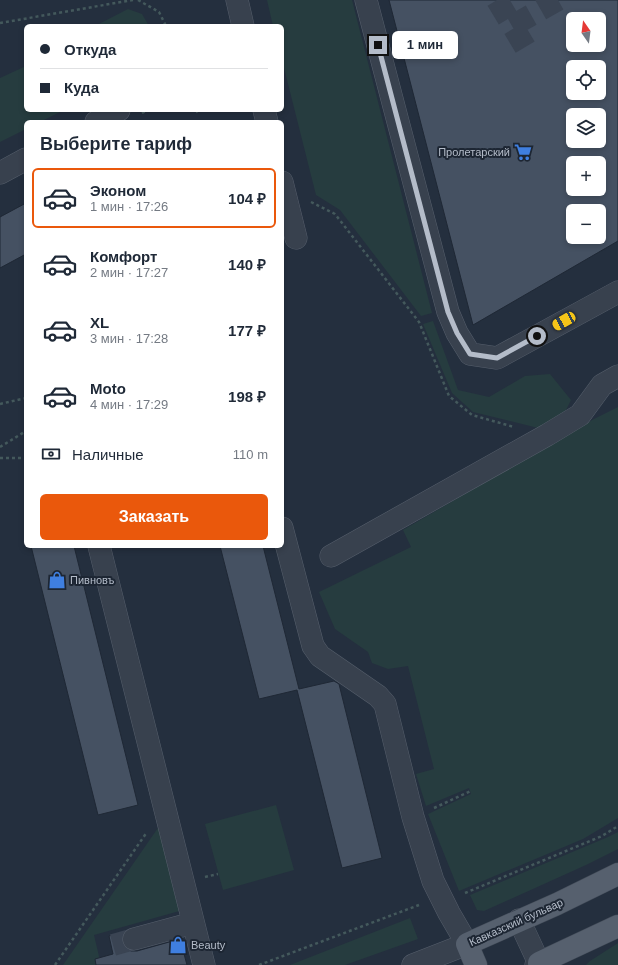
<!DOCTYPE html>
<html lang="ru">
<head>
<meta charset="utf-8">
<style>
	body { margin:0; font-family:Helvetica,sans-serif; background:#f2f2f3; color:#1f2937; height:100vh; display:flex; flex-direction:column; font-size:15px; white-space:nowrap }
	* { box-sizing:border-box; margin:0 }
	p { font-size:13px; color:#747a83 }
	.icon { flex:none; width:22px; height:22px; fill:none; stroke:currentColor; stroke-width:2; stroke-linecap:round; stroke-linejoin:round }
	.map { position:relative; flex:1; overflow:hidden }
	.panel { position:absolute; left:24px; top:120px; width:260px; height:428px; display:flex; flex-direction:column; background:#fff; border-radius:6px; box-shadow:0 2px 6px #0003 }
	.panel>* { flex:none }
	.top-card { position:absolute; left:24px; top:24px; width:260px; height:88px; border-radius:6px; box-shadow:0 2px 6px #0003; display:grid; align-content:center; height:88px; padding:0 16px; background:#fff }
	.needle { width:26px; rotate:346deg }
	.tools { position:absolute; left:566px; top:12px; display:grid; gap:8px }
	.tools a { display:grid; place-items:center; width:40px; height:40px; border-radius:6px; background:#fff; box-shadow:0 2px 6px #0003; font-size:20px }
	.end { position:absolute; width:18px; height:18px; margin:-9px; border:5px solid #b4bcc9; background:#111; box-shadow:0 0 0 2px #111 }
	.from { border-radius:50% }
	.bubble { position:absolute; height:28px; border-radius:6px; background:#fff; box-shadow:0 2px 6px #0003; font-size:13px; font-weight:600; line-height:28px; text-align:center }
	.car { position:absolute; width:12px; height:24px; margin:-12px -6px; border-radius:5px; box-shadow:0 0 3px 1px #0007; background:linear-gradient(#f5c518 24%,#345 0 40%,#f5c518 0 76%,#345 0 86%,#f5c518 0) }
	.top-card b { display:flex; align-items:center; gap:14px; height:38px; font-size:15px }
	.top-card b+b { border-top:1px solid #e0e1e3 }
	.top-card i { width:10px; height:10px; background:#1f2937 }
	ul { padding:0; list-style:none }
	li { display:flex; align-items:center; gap:12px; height:60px; margin:0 8px 6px; padding:0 8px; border:2px solid transparent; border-radius:6px }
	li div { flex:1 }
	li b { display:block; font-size:15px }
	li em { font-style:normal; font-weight:600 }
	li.selected { border-color:#ea580c }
	li>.icon { width:36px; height:36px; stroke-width:1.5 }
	h2 { padding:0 16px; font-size:18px; line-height:48px }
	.pay { display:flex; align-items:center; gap:10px; height:44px; padding:0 16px; font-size:15px }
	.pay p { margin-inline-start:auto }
	.button { display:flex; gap:8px; margin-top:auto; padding:8px 16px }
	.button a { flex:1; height:46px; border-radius:6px; background:#ea580c; color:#fff; font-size:16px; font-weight:600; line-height:46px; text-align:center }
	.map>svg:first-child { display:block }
	.green { fill:#263c3f }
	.building { fill:#455162; stroke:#1f2835; fill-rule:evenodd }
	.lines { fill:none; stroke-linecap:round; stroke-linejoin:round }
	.minor-tunnel { stroke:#3a4453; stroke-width:22; stroke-dasharray:22 11; stroke-linecap:butt }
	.minor-casing { stroke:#565f6c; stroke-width:23 }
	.major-casing { stroke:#414a57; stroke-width:23 }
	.path { stroke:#44595c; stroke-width:2.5; stroke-dasharray:3 3; stroke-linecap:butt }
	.minor { stroke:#38414e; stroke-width:22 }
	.major { stroke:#56606e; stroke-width:22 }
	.route { stroke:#b4bcc9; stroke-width:5 }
	.labels { text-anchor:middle; stroke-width:4; stroke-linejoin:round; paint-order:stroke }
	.poi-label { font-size:11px; fill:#b4bcc9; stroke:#1d2633; text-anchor:start }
	.street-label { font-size:11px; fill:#b4bcc9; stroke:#1d2633 }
</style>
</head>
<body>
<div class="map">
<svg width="618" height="965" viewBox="0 0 618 965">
	<rect width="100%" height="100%" fill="#242f3e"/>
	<path class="green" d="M 267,0 L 352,0 L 432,313 L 421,316 L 340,210 L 316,195 L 282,60 L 282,26 L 273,26 Z
		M 128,9 L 142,14 L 149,26 L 95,26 Z
		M 26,66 L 26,110 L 59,110 L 60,112 L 40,122 L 26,122 L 26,129 L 0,142 L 0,78 Z
		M 433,321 L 458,390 L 489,397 L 525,376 L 550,374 L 571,400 L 562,418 L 538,428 L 473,412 L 452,393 L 423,324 Z
		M 618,407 L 618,818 L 583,839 L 459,891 L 428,814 L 471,794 L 469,788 L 426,806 L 416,774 L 434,769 L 408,666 L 388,669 L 372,663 L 368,652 L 335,629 L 319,592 L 411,547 L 403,530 L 594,419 Z
		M 276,805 L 294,870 L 223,890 L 205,824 Z
		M 160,825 L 183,910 L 94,935 L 101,965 L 63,965 Z
		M 618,832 L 618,849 L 586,865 L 484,911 L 477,910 L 470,895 L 608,837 Z
		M 410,918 L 418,939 L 345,965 L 290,965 Z
		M 618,943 L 618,965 L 586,965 L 590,961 Z"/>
	<path class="building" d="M 389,0 L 618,0 L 618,241 L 473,325 ZM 573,19 L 599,19 L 599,45 L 573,45 ZM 573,67 L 599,67 L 599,93 L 573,93 ZM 573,115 L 599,115 L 599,141 L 573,141 ZM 573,163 L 599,163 L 599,189 L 573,189 ZM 573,211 L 599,211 L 599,237 L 573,237 Z
		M 26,203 L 26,254 L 0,268 L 0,217 Z
		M 31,546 L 74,546 L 138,805 L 98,815 Z
		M 220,546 L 263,546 L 299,689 L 334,681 L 339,684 L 382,858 L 342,868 L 297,690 L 259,699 Z
		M 124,932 L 122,936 L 122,943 L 126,948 L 131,951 L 137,951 L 180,939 L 187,965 L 96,965 L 95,959 L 113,954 L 109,936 Z"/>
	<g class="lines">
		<path class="minor-tunnel" d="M 497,0 L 528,52
			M 512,26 L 558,0
			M 113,945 L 134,939"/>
		<g class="minor-casing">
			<path id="minor" d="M 237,0 L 243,26
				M 366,0 L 448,312 L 457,333 L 470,354 L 497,358 L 618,292
				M 264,110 L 267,122
				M 96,122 L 119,110
				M 0,173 L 26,159
				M 282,182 L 296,238
				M 282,528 L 313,646 L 320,656 L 378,696 L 385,704 L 413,817 L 433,881 L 449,913 L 467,944 L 413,965
				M 99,546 L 204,965
				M 331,556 L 547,435 L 580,415 L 602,385 L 618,376
				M 519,920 L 539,963 L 536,965
				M 134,939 L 193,923"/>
		</g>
		<g class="major-casing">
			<path id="major" d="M 476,965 L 467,944 L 557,904 L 618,874
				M 540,965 L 539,963 L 618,926"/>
		</g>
		<path class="path" d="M 138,0 L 159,12 L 166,26
			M 0,23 L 133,0
			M 196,110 L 198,113
			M 142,113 L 148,110
			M 311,202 L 335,214 L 419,322 L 449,396 L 472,415 L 514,427
			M 0,404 L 26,398
			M 0,447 L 26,431
			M 0,458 L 26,458
			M 434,808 L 471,791
			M 205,877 L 218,874
			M 465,893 L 602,836 L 618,826
			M 55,965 L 147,832
			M 259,965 L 419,905"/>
		<use href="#minor" class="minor"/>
		<use href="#major" class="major"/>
	</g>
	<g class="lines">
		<path class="route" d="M 378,45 L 448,312 L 457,333 L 470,354 L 497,358 L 537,336"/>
	</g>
	<defs>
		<g id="supermarket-bare" transform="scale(1.38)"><path d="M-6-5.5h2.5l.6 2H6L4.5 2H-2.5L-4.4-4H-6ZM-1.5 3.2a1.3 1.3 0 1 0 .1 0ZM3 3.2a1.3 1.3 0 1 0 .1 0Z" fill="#3f7fe0" stroke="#1d2633" stroke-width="2.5" paint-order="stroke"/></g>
		<g id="shop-bare" transform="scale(1.38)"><path d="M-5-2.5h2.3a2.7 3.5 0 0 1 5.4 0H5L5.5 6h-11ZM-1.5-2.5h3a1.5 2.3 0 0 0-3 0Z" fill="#3f7fe0" stroke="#1d2633" stroke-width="2.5" paint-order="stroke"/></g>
	</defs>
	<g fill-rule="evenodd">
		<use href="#supermarket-bare" x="523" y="152"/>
		<use href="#shop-bare" x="57" y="580"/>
		<use href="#shop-bare" x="178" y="945"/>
	</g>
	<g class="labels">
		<g class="poi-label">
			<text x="510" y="156" text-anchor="end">Пролетарский</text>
			<text x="70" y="584">Пивновъ</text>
			<text x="191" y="949">Beauty</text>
		</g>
		<g class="street-label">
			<text transform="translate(516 922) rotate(-24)" y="4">Кавказский бульвар</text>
		</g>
	</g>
</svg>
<div class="tools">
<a><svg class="needle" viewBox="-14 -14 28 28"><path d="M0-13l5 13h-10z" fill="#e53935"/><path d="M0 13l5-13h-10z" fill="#747a83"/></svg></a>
<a><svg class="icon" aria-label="locate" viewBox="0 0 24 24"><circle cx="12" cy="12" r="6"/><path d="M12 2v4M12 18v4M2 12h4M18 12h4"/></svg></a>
<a><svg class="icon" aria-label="layers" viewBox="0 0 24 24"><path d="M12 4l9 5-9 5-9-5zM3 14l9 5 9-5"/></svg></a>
<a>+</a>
<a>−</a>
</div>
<i class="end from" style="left:537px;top:336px"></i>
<i class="end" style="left:378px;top:45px"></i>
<div class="bubble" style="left:392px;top:31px;width:66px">1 мин</div>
<i class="car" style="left:564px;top:321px;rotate:241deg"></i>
<div class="top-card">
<b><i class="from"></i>Откуда</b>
<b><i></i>Куда</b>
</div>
<section class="panel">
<h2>Выберите тариф</h2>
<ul>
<li class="selected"><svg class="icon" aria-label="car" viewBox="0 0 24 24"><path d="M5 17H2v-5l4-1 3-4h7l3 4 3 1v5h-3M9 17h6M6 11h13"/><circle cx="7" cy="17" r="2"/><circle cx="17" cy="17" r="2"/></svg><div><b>Эконом</b><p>1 мин · 17:26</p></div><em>104 ₽</em></li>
<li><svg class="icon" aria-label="car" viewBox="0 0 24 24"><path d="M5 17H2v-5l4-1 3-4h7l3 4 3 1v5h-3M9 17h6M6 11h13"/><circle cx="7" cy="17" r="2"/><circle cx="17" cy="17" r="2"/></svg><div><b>Комфорт</b><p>2 мин · 17:27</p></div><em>140 ₽</em></li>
<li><svg class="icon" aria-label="car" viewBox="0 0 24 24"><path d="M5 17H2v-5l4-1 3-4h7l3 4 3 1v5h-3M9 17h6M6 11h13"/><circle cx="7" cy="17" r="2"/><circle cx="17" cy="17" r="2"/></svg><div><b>XL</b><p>3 мин · 17:28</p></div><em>177 ₽</em></li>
<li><svg class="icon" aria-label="car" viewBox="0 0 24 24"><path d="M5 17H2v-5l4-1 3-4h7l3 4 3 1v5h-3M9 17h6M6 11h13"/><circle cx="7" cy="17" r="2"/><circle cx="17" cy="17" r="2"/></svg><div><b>Moto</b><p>4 мин · 17:29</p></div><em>198 ₽</em></li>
</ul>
<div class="pay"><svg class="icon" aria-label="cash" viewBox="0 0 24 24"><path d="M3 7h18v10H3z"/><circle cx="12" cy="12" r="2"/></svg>Наличные<p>110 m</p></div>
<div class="button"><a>Заказать</a></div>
</section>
</div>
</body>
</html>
